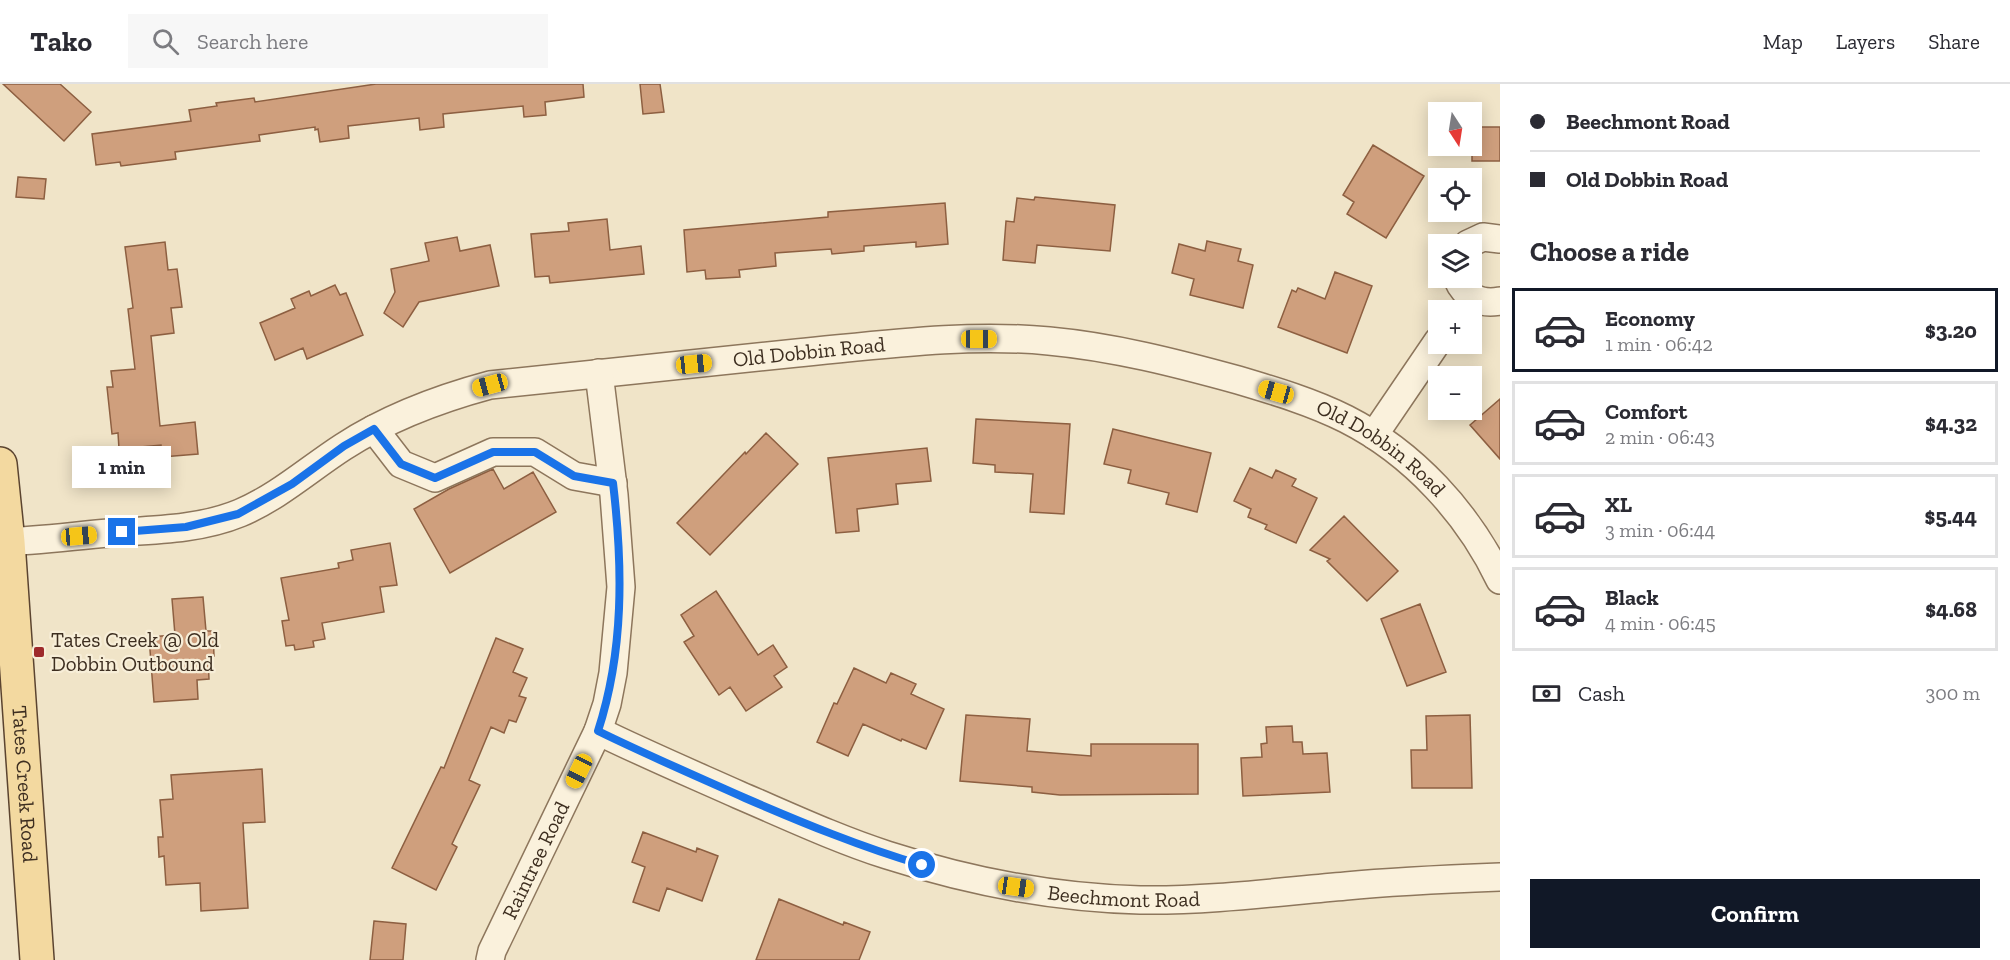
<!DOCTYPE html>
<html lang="en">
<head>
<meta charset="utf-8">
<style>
	body { margin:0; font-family:"Zilla Slab",serif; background:#f7f7f7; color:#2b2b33; height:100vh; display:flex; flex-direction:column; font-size:22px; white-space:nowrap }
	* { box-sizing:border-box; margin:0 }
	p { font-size:20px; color:#7c7c81 }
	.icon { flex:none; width:33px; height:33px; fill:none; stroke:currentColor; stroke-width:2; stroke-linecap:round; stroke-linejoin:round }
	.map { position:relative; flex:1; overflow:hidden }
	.side { display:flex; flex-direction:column; background:#fff; width:510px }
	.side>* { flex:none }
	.hud { display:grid; align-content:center; height:132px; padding:0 30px; background:#fff }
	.needle { width:39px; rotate:168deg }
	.controls { position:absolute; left:1428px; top:18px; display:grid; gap:12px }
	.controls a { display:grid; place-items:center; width:54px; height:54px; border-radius:0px; background:#fff; box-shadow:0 3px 15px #0003; font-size:30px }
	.end { position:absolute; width:27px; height:27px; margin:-14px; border:8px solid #1a73e8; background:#fff; box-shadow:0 0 0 3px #fff }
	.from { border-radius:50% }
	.bubble { position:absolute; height:42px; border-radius:0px; background:#fff; box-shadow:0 3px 15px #0003; font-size:20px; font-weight:700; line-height:42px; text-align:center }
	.car { position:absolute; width:18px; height:36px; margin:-18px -9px; border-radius:8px; box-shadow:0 0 4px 2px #0007; background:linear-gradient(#f5c518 24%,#345 0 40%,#f5c518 0 76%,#345 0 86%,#f5c518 0) }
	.hud b { display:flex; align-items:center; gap:21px; height:57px; font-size:22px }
	.hud b+b { border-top:2px solid #e1e1e2 }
	.hud i { width:15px; height:15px; background:#2b2b33 }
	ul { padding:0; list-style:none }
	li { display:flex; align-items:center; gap:18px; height:84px; margin:0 12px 9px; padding:0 18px; border:3px solid #e1e1e2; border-radius:0px }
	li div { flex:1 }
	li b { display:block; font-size:22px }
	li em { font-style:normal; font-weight:700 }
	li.active { border-color:#111827 }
	li>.icon { width:54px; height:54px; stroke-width:1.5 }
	h2 { padding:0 30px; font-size:27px; line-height:72px }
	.pay { display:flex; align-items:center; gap:15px; height:66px; padding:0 30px; font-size:22px }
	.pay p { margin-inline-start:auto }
	.cta { display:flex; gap:12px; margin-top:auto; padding:12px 30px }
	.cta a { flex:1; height:69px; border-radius:0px; background:#111827; color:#fff; font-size:24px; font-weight:700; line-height:69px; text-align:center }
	header { display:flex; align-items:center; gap:36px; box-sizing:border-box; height:84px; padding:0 30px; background:#fff; border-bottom:2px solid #e1e1e2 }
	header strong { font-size:28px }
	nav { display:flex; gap:33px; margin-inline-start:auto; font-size:21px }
	.search { width:420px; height:54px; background:#f7f7f7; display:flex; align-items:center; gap:15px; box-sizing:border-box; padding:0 21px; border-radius:0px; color:#7c7c81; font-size:22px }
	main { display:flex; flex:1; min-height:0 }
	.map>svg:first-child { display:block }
	.building { fill:#cf9f7d; stroke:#8d5f41; stroke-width:1.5 }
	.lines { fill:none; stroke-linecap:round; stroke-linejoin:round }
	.minor-casing { stroke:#8d765c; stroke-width:30 }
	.major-casing { stroke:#5b4430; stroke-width:36 }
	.minor { stroke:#faf1dc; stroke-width:27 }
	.major { stroke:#f3d9a0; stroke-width:33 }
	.route { stroke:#1a73e8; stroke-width:8 }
	.poi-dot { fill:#9e2a2b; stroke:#f7eed8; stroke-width:2 }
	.labels { text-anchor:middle; stroke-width:4.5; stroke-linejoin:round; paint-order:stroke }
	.street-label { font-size:21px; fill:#3d2e20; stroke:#f7eed8 }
	.poi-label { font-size:21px; fill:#3d2e20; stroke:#f7eed8; text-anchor:start }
</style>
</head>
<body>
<header>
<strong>Tako</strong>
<div class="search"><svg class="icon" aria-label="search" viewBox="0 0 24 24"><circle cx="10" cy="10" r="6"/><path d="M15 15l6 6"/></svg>Search here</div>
<nav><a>Map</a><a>Layers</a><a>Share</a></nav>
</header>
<main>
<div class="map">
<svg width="1500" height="876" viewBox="0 0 1500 876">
	<rect width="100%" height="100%" fill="#f0e4c8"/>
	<path class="building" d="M 3,0 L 60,0 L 91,28 L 64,57 Z
		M 376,0 L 583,0 L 584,13 L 545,18 L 546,31 L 524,33 L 523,22 L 443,30 L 444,43 L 420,46 L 419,34 L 366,40 L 348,42 L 349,54 L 320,58 L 318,45 L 315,46 L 315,43 L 259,51 L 260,57 L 175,68 L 176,75 L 121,82 L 120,78 L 96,81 L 92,50 L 191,37 L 189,26 L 217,22 L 216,19 L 254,14 L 255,18 Z
		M 640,0 L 660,0 L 664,28 L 643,30 Z
		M 1472,43 L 1500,43 L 1500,77 L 1472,77 Z
		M 1373,61 L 1424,92 L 1386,154 L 1347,130 L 1354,118 L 1343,111 Z
		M 18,93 L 46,95 L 44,115 L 16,113 Z
		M 1035,113 L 1115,121 L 1110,167 L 1037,161 L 1035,179 L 1003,176 L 1006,137 L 1014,138 L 1017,114 L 1034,116 Z
		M 945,119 L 948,160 L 916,163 L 916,158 L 864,162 L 864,167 L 832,170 L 831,165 L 775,169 L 776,182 L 739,186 L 740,193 L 706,195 L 705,186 L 687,188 L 684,146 L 828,133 L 828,128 Z
		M 607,135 L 610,166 L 641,162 L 644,190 L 550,199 L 549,192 L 535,193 L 531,150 L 569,147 L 568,139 Z
		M 457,153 L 460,167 L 490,161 L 499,202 L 419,218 L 403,243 L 384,229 L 395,208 L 391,185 L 429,177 L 425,159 Z
		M 1207,157 L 1241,165 L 1238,177 L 1253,181 L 1243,224 L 1190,211 L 1194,195 L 1172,189 L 1179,160 L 1205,167 Z
		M 165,158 L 168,186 L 177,185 L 182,223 L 171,224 L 174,249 L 151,252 L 160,342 L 195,338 L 198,370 L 162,373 L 161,361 L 119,365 L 118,349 L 112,350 L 107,303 L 113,303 L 111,287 L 135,285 L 128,225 L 133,224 L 125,163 Z
		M 1335,188 L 1372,202 L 1347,269 L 1278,243 L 1292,206 L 1296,208 L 1298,204 L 1325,215 Z
		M 335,201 L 340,211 L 346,209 L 363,251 L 307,275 L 303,264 L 275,276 L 260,239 L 295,224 L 291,215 L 309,207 L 311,212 Z
		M 1500,315 L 1500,375 L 1470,341 Z
		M 976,335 L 1070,340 L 1064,430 L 1030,428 L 1033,390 L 995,388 L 995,381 L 973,379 Z
		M 1113,345 L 1211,369 L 1197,428 L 1166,420 L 1169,409 L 1128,399 L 1131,386 L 1104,380 Z
		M 766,349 L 798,380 L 710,471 L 677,439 L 745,368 L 746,370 Z
		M 927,364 L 931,397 L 896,400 L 898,420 L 857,425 L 859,447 L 836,449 L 828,374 Z
		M 1250,384 L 1272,394 L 1276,386 L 1296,395 L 1292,402 L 1317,414 L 1296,459 L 1265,445 L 1267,441 L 1248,433 L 1251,425 L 1234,417 Z
		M 493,385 L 504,405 L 533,388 L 556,428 L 450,489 L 414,425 L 449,405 Z
		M 1344,432 L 1398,487 L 1367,517 L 1327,477 L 1330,475 L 1310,466 Z
		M 390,459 L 397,501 L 380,503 L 384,528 L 322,539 L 325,555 L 313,557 L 314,563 L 295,566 L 294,561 L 286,562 L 282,537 L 289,536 L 281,494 L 339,484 L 338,479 L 353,476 L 351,466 Z
		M 716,507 L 758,571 L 773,561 L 787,583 L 774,592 L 782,603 L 746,627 L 730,603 L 719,611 L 684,558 L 694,552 L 681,531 Z
		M 203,513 L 206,547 L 213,547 L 214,572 L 208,573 L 209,595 L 197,596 L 198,615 L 154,618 L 149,553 L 175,551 L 172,515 Z
		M 1420,520 L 1446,588 L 1407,602 L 1381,535 Z
		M 496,554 L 523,565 L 513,588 L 527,594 L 519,612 L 526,614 L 516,638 L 509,636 L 504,649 L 491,643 L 469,696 L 480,701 L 452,760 L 457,763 L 436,806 L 392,784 L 441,683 L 444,684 Z
		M 854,584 L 886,599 L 891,589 L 916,600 L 911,610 L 944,625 L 926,665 L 902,655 L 901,657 L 863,640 L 848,672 L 817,658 L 834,619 L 837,620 Z
		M 966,631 L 1030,635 L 1027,667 L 1091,672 L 1091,660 L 1198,660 L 1198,710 L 1060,711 L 1032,708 L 1032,703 L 960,697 Z
		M 1470,631 L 1472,704 L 1412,704 L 1411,666 L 1427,666 L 1426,632 Z
		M 1292,642 L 1293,658 L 1302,658 L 1303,670 L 1327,669 L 1330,708 L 1243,712 L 1241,674 L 1262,673 L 1261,660 L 1267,659 L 1266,643 Z
		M 262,685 L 265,738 L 243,739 L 248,824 L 201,827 L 200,799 L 166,801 L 164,772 L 159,773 L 158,753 L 163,753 L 160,716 L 173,715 L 171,691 Z
		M 643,748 L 696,768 L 697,764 L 718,772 L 702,817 L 667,804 L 659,827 L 633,818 L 645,783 L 632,778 Z
		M 779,815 L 843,841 L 844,838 L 870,848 L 859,876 L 756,876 Z
		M 374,837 L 406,840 L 403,876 L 370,876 Z"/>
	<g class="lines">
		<g class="minor-casing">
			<g id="minor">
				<path d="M 1468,160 L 1483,153 L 1500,155"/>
				<path d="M 1457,194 C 1465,213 1480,221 1500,217"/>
				<path d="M 374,345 L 401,380 L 435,394 L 493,368 L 535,368 L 574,392 L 613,399"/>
				<path d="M 1374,351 L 1438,257"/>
				<path id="s1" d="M 0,458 C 36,457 73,452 109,449 C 152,446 199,446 240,429 C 278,413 309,385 343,363 C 389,333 438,315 490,301 C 592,290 695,280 797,269 C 881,261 965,249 1049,257 C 1114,263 1176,279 1238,296 C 1275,307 1312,318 1346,335 C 1413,369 1468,429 1500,496"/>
				<path id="s2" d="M 598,647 C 645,670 692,690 739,711 C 788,732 837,755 887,771 C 968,797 1055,814 1140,816 C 1209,817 1277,808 1346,802 C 1397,797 1448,795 1500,793"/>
				<path id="s3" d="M 490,876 L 492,867 L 598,647 L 607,620 L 613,589 L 621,503 L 614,411 L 599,289"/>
			</g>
		</g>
		<g class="major-casing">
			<g id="major">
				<path id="s4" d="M 0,380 L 8,458 L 37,876"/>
			</g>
		</g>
		<use href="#minor" class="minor"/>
		<use href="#major" class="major"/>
	</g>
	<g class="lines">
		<path class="route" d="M 122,448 L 186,443 L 238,430 L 292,400 L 344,362 L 374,345 L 401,380 L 435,394 L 493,368 L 535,368 L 574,392 L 613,399 C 623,483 624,567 598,647 C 647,671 696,692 745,714 C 803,739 861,763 922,781"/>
	</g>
	<rect class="poi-dot" x="33" y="562" width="12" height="12" rx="3"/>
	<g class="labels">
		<g class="street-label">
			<text dy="7" stroke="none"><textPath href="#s1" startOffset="846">Old Dobbin Road</textPath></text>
			<text dy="7" stroke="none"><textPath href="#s1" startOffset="1440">Old Dobbin Road</textPath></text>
			<text dy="7" stroke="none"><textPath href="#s4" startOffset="321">Tates Creek Road</textPath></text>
			<text dy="7" stroke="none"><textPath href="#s3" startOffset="110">Raintree Road</textPath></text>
			<text dy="7" stroke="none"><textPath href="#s2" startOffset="556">Beechmont Road</textPath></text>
		</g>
		<g class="poi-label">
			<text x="51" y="563">Tates Creek @ Old<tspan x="51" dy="24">Dobbin Outbound</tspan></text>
		</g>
	</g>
</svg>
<div class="controls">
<a><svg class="needle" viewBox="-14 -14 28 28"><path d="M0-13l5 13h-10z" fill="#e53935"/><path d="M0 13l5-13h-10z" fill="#7c7c81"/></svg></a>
<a><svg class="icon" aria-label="locate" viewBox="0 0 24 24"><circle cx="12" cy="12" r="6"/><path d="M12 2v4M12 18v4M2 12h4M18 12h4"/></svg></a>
<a><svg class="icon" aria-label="layers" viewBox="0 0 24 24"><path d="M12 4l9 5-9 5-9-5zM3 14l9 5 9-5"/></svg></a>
<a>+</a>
<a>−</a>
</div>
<i class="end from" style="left:922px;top:781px"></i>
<i class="end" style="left:122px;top:448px"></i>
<div class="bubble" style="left:72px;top:362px;width:99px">1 min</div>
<i class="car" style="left:979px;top:255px;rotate:90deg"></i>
<i class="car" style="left:694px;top:280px;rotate:84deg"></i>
<i class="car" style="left:490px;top:301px;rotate:255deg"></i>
<i class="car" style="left:1276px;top:308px;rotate:286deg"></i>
<i class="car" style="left:79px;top:452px;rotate:85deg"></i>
<i class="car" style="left:579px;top:687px;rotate:206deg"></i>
<i class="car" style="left:1016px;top:803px;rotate:98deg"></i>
</div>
<section class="side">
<div class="hud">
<b><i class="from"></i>Beechmont Road</b>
<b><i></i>Old Dobbin Road</b>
</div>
<h2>Choose a ride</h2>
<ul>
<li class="active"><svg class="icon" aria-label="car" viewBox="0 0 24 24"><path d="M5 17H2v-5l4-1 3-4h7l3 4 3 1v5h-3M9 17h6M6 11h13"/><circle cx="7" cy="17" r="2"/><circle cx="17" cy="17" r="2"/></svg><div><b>Economy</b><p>1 min · 06:42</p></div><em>$3.20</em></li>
<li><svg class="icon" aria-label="car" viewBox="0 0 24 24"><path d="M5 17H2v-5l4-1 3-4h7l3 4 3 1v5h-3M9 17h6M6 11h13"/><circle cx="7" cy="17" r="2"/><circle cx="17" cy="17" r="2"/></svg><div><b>Comfort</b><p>2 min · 06:43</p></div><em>$4.32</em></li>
<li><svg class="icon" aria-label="car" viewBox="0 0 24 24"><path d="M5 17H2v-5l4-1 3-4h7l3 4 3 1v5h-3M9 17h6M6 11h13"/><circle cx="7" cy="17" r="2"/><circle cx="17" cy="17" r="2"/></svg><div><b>XL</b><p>3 min · 06:44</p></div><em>$5.44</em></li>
<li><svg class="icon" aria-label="car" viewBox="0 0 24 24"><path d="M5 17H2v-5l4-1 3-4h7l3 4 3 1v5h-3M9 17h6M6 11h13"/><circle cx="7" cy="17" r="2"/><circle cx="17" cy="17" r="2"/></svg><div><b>Black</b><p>4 min · 06:45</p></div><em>$4.68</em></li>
</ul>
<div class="pay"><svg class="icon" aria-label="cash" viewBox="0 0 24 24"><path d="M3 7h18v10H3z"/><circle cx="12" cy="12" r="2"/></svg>Cash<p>300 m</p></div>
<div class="cta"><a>Confirm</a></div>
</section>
</main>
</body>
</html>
